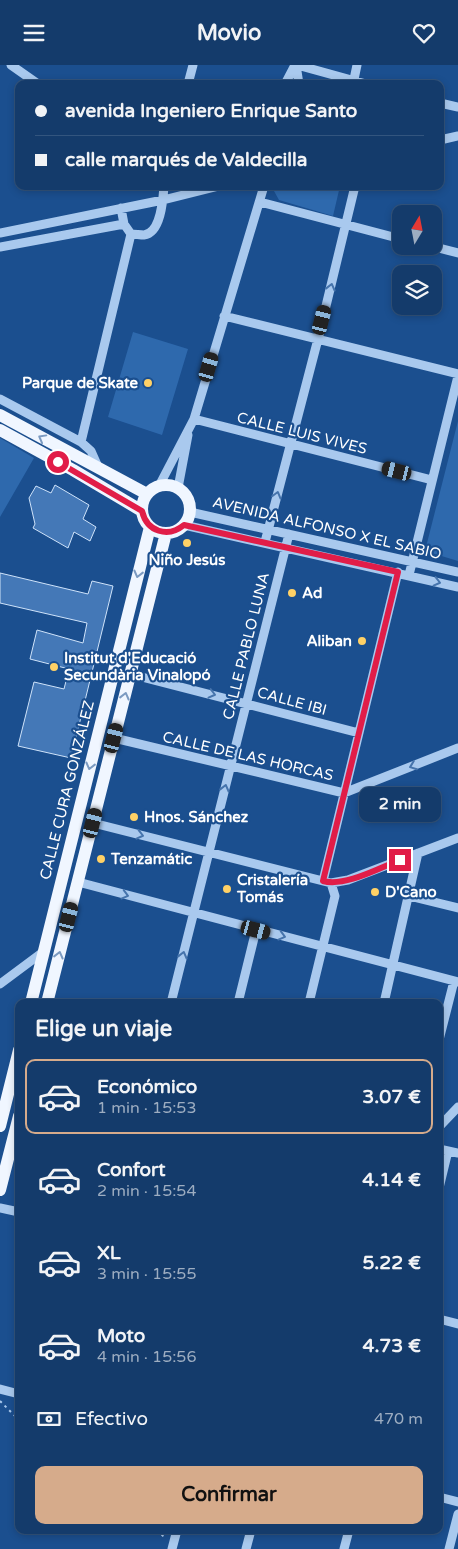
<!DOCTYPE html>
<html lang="es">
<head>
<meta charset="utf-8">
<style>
	body { margin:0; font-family:"Varela Round",sans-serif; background:#1d4271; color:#f1f3f6; height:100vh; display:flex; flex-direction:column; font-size:19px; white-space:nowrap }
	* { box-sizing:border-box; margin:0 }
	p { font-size:16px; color:#9dadc1 }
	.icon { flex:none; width:28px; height:28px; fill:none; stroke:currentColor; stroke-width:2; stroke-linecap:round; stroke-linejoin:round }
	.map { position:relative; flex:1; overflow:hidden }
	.details { position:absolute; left:15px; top:934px; width:428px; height:535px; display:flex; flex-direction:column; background:#143b6b; border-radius:10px; box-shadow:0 2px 8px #0003,0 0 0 1px #33557e }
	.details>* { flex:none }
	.guide { position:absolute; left:15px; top:15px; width:429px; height:110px; border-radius:10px; box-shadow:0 2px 8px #0003,0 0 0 1px #33557e; display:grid; align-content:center; height:110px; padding:0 20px; background:#143b6b }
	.needle { width:32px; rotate:10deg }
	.fabs { position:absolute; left:392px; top:140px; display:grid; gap:10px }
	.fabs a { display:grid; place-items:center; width:50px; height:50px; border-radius:10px; background:#143b6b; box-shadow:0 2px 8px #0003,0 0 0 1px #33557e; font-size:25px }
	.end { position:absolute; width:22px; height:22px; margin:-11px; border:6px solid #e11d48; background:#fff; box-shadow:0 0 0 2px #fff }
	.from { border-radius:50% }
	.bubble { position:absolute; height:35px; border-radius:10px; background:#143b6b; box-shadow:0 2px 8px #0003,0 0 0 1px #33557e; font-size:16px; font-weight:700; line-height:35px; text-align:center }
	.car { position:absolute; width:15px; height:30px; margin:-15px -8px; border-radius:6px; box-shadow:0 0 4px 1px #0007; background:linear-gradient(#222 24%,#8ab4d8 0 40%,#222 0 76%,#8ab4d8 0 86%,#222 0) }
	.guide b { display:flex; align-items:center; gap:18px; height:48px; font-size:19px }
	.guide b+b { border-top:1px solid #33557e }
	.guide i { width:12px; height:12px; background:#f1f3f6 }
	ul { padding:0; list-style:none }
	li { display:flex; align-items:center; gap:15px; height:75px; margin:0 10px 8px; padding:0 10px; border:2px solid transparent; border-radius:10px }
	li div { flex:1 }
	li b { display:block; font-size:19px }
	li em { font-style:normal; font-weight:700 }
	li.on { border-color:#d6ab8b }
	li>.icon { width:45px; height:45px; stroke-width:1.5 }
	h2 { padding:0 20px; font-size:22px; line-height:60px }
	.pay { display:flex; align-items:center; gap:12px; height:55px; padding:0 20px; font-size:19px }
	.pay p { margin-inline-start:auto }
	.button { display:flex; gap:10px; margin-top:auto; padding:10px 20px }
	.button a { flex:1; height:58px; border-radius:10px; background:#d6ab8b; color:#111; font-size:20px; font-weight:700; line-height:58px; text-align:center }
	header { display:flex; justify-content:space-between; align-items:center; height:65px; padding:0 20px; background:#143b6b; font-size:22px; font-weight:700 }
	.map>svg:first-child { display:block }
	.green { fill:#2e69ad }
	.building { fill:#4478b7; stroke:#cfe3fa }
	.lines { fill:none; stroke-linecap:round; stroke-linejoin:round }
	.path { stroke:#a9c9ee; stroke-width:2; stroke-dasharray:2.5 4; stroke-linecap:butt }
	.minor { stroke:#a9c9ee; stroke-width:9 }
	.major { stroke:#f0f6ff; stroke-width:12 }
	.oneway { stroke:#4674ac }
	.oneway2 { stroke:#7b9ac1 }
	.route { stroke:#e11d48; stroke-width:6 }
	.poi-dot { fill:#ffd166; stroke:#1b4f8f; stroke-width:2 }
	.labels { text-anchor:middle; stroke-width:4.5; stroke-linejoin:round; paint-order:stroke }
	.poi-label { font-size:15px; font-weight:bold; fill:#fff; stroke:#1b4f8f; text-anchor:start }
	.street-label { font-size:15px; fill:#fff; stroke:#1b4f8f }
</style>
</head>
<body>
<header><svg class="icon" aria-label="menu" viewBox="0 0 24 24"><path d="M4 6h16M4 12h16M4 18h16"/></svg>Movio<svg class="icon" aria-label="heart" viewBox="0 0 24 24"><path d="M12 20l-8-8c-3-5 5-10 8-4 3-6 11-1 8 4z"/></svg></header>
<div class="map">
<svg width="458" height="1484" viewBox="0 0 458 1484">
	<rect width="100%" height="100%" fill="#1b4f8f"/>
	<path class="green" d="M 277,121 L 340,121 L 333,151 L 279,135 L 274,126 Z
		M 133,267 L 188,284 L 162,370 L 108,352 Z
		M 458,356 L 458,496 L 425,486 Z
		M 0,373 L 34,393 L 0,452 Z"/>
	<path class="building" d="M 55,420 L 89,440 L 83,454 L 96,462 L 90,476 L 74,467 L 68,483 L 33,463 L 35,459 L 29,433 L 36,421 L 51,428 Z
		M 0,508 L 88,529 L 92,516 L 113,521 L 71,693 L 18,681 L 34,617 L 64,624 L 69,604 L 30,594 L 37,565 L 83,578 L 87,558 L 0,538 Z"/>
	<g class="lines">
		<path class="path" d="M 0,1336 L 19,1355
			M 157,1465 L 164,1472"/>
		<path class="minor" d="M 11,0 L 38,19
			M 296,0 L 299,19
			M 297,0 L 366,19
			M 188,19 L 193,0
			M 285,19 L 295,0
			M 353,19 L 357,0
			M 440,38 L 458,42
			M 440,75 L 458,71
			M 260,137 L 401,174
			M 121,143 L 124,159 L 131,169 C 135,169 140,170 144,170 C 161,168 163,135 164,121
			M 0,168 L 163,135 L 219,121
			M 431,181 L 458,188
			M 0,182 L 124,159
			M 224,251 L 458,309
			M 0,334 L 81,377 L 91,386 L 99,404
			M 194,354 L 432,415
			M 81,377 L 131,169
			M 159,421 L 194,354 L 264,121
			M 178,423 L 188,370
			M 190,447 L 458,507
			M 184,460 L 458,522
			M 265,477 L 318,274 L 355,121
			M 409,510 L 458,311
			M 130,609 L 359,668
			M 114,673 L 344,728 L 458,683
			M 93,758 L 331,818 L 348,815 L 458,773
			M 323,816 L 398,507
			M 78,817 L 458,917
			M 409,831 L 458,843
			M 0,919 L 43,887
			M 171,938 L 289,469
			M 238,938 L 256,865
			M 309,938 L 335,831 L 331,818
			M 384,938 L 418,788
			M 439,975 L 454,916
			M 439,1062 L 458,1042
			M 439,1084 L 458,1088
			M 439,1123 L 448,1086
			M 0,1143 L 19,1147
			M 439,1254 L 458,1259
			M 0,1324 L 19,1329
			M 439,1432 L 458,1437
			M 172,1484 L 177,1465
			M 246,1484 L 251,1465
			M 344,1484 L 349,1465
			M 449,1484 L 458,1449"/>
		<path class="major" d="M 0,350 L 147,429
			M 0,365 L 73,405 L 142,446
			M142 444a24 24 0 1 1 48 0a24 24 0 1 1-48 0Z
			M 31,938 L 150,462
			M 47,938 L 166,468
			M 0,1061 L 19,985
			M 0,1125 L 19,1051"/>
	</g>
	<defs><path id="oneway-chevron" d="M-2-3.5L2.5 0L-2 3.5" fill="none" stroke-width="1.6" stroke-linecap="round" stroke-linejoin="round" transform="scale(1.25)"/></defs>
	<g class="oneway">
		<use href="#oneway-chevron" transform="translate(331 222) rotate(-76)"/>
		<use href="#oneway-chevron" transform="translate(277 430) rotate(-75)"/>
		<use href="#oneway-chevron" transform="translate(437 517) rotate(14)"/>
		<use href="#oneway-chevron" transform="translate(212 629) rotate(14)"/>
		<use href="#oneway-chevron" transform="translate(413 701) rotate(159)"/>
		<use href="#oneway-chevron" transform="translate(225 723) rotate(-76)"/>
		<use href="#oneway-chevron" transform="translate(140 770) rotate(14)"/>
		<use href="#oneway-chevron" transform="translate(125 830) rotate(15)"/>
		<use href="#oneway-chevron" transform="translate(282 871) rotate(15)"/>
		<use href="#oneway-chevron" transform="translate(183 890) rotate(-76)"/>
	</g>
	<g class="oneway2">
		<use href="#oneway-chevron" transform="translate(42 373) rotate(-151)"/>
		<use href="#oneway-chevron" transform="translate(138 509) rotate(104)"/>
		<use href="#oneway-chevron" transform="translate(125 631) rotate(-76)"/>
		<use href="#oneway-chevron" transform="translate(90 701) rotate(104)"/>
		<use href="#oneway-chevron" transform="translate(59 890) rotate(-76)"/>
	</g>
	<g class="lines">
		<path class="route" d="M 58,397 L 142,446 C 147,467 168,473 184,460 L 398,507 L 323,816 C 345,822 379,803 400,795"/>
	</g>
	<g class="poi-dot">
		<circle cx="148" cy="318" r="5"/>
		<circle cx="187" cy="478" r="5"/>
		<circle cx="292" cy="528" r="5"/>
		<circle cx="362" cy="576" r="5"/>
		<circle cx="54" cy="602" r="5"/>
		<circle cx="134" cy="752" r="5"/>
		<circle cx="101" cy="794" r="5"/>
		<circle cx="227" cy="824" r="5"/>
		<circle cx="375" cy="827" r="5"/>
	</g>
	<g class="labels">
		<g class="poi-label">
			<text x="138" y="323" text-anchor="end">Parque de Skate</text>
			<text x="187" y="500" text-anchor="middle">Niño Jesús</text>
			<text x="302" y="533">Ad</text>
			<text x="352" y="581" text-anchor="end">Aliban</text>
			<text x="64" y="598">Institut d'Educació<tspan x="64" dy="17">Secundària Vinalopó</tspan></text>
			<text x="144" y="757">Hnos. Sánchez</text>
			<text x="111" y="799">Tenzamátic</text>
			<text x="237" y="820">Cristalería<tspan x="237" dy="17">Tomás</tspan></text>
			<text x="385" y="832">D'Cano</text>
		</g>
		<g class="street-label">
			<text transform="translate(302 368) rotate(14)" y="5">CALLE LUIS VIVES</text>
			<text transform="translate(327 463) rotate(13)" y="5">AVENIDA ALFONSO X EL SABIO</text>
			<text transform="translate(246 581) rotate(-76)" y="5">CALLE PABLO LUNA</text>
			<text transform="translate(292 636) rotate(15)" y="5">CALLE IBI</text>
			<text transform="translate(248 691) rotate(13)" y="5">CALLE DE LAS HORCAS</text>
			<text transform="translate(67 725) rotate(-76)" y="5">CALLE CURA GONZÁLEZ</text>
		</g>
	</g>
</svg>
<div class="fabs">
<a><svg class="needle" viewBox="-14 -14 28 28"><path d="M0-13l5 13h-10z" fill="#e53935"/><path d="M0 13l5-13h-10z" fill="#9dadc1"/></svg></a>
<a><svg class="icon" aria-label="layers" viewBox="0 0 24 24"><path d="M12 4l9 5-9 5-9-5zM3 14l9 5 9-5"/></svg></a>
</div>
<i class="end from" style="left:58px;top:397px"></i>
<i class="end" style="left:400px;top:795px"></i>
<div class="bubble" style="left:359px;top:722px;width:82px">2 min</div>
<i class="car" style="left:322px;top:255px;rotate:14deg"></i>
<i class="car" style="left:209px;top:302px;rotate:16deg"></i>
<i class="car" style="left:397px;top:406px;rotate:284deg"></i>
<i class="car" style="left:114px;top:673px;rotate:14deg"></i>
<i class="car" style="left:93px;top:758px;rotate:14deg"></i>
<i class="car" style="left:69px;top:852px;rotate:14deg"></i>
<i class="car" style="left:256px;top:865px;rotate:105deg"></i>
<div class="guide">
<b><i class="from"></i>avenida Ingeniero Enrique Santo</b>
<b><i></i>calle marqués de Valdecilla</b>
</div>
<section class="details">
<h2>Elige un viaje</h2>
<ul>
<li class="on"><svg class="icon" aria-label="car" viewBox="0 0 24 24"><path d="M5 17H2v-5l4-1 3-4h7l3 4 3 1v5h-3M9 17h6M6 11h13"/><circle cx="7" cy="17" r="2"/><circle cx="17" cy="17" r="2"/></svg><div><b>Económico</b><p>1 min · 15:53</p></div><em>3.07 €</em></li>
<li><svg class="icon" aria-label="car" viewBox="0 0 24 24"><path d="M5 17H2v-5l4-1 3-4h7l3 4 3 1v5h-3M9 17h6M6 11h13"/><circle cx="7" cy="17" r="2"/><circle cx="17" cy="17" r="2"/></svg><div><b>Confort</b><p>2 min · 15:54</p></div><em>4.14 €</em></li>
<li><svg class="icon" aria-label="car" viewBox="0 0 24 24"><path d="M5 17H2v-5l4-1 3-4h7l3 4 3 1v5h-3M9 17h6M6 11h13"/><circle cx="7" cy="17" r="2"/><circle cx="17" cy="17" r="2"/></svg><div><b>XL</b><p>3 min · 15:55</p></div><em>5.22 €</em></li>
<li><svg class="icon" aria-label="car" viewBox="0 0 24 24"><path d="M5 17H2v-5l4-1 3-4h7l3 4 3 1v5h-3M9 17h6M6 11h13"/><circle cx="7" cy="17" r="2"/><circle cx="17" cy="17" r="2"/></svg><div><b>Moto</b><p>4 min · 15:56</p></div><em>4.73 €</em></li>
</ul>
<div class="pay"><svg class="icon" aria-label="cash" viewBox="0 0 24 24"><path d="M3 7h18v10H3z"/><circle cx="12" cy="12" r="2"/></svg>Efectivo<p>470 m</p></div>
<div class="button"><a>Confirmar</a></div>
</section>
</div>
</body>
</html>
